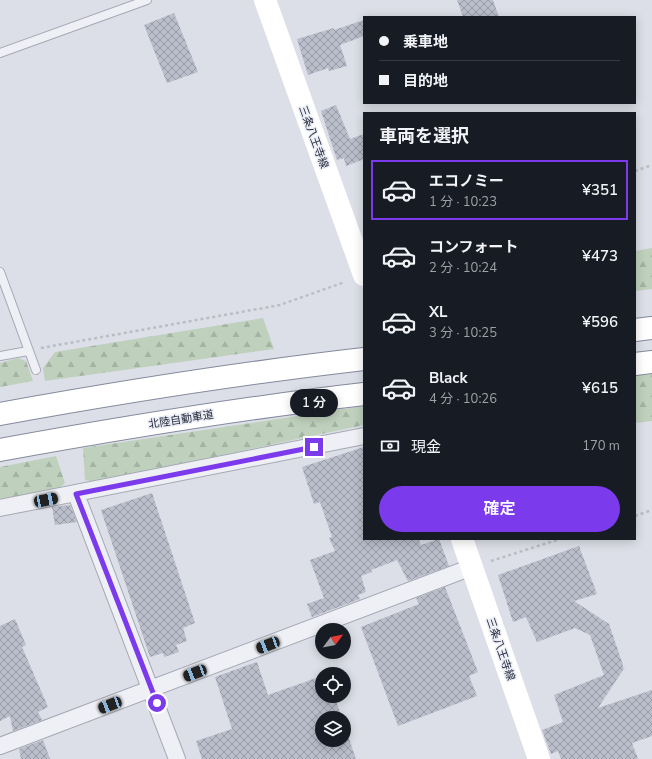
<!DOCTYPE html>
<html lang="ja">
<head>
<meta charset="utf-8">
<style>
	body { margin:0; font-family:"Nunito Sans","Noto Sans JP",sans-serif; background:#20242c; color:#f1f3f6; height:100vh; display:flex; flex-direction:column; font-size:15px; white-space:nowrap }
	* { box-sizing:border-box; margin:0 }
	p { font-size:13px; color:#9ea1a6 }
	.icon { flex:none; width:22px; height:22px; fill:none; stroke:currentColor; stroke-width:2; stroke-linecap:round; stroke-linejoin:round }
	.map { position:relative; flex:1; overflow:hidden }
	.drawer { position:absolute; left:363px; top:112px; width:273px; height:428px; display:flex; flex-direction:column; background:#171b24; border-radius:0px; box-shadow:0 2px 10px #0003 }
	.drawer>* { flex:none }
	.guide { position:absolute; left:363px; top:16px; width:273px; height:88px; border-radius:0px; box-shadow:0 2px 10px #0003; display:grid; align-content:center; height:88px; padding:0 16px; background:#171b24 }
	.needle { width:26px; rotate:58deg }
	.controls { position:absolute; left:315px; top:623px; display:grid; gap:8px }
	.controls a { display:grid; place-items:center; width:36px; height:36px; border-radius:50%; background:#171b24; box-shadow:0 2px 10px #0003; font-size:20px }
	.end { position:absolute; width:18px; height:18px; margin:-9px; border:5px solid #7c3aed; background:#fff; box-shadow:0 0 0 2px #fff }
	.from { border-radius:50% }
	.bubble { position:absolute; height:28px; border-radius:14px; background:#171b24; box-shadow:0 2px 10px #0003; font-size:13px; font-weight:600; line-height:28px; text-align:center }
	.car { position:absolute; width:12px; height:24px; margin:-12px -6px; border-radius:5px; box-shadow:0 0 3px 1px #0007; background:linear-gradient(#222 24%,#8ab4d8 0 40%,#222 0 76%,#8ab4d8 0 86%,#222 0) }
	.guide b { display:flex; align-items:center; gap:14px; height:38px; font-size:15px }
	.guide b+b { border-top:1px solid #363941 }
	.guide i { width:10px; height:10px; background:#f1f3f6 }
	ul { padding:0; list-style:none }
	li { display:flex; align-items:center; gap:12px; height:60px; margin:0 8px 6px; padding:0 8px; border:2px solid transparent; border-radius:0px }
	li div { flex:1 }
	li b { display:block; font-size:15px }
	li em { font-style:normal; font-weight:600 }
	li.current { border-color:#7c3aed }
	li>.icon { width:36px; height:36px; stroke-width:1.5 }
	h2 { padding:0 16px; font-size:18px; line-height:48px }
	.pay { display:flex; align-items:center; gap:10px; height:44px; padding:0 16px; font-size:15px }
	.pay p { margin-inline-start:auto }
	.primary-button { display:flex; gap:8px; margin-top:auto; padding:8px 16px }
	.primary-button a { flex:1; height:46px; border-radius:24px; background:#7c3aed; color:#fff; font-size:16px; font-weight:600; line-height:46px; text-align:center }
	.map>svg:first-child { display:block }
	.forest { fill:url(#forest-firs) }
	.building { fill:url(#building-cross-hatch) }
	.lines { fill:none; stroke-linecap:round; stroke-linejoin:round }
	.service-casing { stroke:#a5a9b4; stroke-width:10 }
	.minor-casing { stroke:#a5a9b4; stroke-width:18 }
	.motorway-casing { stroke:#848a9e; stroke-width:24 }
	.path { stroke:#bbbdc5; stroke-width:2.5; stroke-dasharray:3 3; stroke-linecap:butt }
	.service { stroke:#eff0f5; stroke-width:8 }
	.minor { stroke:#eff0f5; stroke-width:16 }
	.secondary { stroke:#fff; stroke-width:22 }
	.motorway { stroke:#fff; stroke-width:22 }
	.route { stroke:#7c3aed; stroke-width:5 }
	.labels { text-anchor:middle; stroke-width:3; stroke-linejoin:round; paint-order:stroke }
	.street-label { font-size:11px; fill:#262b3e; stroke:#eceef5 }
</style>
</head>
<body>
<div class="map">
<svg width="652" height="759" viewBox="0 0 652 759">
	<defs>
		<pattern id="forest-firs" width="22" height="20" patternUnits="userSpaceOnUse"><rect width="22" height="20" fill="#bfd1bd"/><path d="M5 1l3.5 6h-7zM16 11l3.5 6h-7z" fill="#a4b4a4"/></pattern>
		<pattern id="building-cross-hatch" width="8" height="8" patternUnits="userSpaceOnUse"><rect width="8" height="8" fill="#babdca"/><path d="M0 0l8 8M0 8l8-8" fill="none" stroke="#979aa5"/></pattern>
	</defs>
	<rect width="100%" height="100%" fill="#dcdfe7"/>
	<path class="forest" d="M 652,248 L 652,289 L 635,291 L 635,251 Z
		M 263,318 L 274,349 L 45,381 L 43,368 L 55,352 Z
		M 18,358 L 26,361 L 33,381 L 0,387 L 0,363 Z
		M 652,374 L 652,421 L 635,423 L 635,375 Z
		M 364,406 L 364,425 L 95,482 L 85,480 L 83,448 Z
		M 56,456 L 65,483 L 57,490 L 0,499 L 0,467 Z"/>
	<path class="building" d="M 457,0 L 493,0 L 499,17 L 463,17 Z
		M 174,13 L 198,72 L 167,83 L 144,25 Z
		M 364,20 L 364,36 L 340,45 L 347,66 L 329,71 L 328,68 L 308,75 L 297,39 L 334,28 L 334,30 Z
		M 336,105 L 350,139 L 364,134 L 364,159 L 346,166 L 344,158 L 337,160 L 321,111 Z
		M 364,447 L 364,539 L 419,539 L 421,545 L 439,539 L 449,566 L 408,581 L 397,560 L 371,570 L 372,572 L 361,576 L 366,592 L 358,595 L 360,599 L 312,617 L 307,604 L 324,598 L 310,560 L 335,551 L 329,538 L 332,537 L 320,502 L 314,504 L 302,467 Z
		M 152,493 L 195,623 L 183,628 L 187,641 L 176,645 L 179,652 L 164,657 L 163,653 L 150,657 L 101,510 Z
		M 70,505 L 77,522 L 55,525 L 52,507 Z
		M 579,546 L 597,594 L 574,601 L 609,624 L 623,665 L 623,668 L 625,667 L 598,708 L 652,690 L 652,736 L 632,743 L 638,759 L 561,759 L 558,751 L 551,754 L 542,730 L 563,722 L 554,695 L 604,675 L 590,635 L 575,628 L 537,642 L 526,617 L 513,622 L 498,575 Z
		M 445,587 L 478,672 L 469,676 L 477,696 L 398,726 L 361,627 L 419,604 L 416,598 Z
		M 15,619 L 26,645 L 22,647 L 48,707 L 38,712 L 42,720 L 13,731 L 10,716 L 0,721 L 0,626 Z
		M 257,662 L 268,695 L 322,676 L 322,696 L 334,696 L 342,718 L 322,718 L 322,740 L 344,740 L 344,724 L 356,759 L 202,759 L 196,741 L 232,729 L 215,677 Z
		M 43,740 L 50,759 L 21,759 L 19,749 Z"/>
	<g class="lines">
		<g class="service-casing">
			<path id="service" d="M 0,53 L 147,0
				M 0,272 L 36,370
				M 0,356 L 28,351"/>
		</g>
		<g class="minor-casing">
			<path id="minor" d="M 76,494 L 177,759
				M 0,508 L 364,436
				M 0,746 L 472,567"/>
		</g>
		<g class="motorway-casing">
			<path id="motorway" d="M 635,330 L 652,328
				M 635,364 L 652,362
				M 0,414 C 121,392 242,373 364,359
				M 0,450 C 121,428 242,408 364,394"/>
		</g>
		<path class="path" d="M 635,171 L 652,165
			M 41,348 L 280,305 L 345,282
			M 635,516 L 652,510
			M 491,561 L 560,539"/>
		<use href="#service" class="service"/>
		<use href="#minor" class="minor"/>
		<path class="secondary" d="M 265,0 L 364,275
			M 462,539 L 539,759"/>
		<use href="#motorway" class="motorway"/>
	</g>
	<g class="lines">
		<path class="route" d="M 157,703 L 76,494 L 314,447"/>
	</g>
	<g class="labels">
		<g class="street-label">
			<text transform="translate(314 137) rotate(70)" y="4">三条八王寺線</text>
			<text transform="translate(181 419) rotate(-9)" y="4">北陸自動車道</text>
			<text transform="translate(501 649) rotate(71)" y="4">三条八王寺線</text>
		</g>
	</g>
</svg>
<div class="controls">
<a><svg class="needle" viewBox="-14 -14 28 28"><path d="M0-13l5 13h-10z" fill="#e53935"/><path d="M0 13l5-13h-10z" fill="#9ea1a6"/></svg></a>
<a><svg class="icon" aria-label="locate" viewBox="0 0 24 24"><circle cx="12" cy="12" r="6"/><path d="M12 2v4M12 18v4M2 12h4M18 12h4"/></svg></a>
<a><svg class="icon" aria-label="layers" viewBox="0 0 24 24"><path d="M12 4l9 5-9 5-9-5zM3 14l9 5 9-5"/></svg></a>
</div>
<i class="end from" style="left:157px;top:703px"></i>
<i class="end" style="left:314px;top:447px"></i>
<div class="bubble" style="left:290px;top:389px;width:48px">1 分</div>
<i class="car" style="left:46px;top:500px;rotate:79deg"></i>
<i class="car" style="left:268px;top:645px;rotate:249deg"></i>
<i class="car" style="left:195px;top:673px;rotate:249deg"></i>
<i class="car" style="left:110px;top:705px;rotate:249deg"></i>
<div class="guide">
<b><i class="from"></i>乗車地</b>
<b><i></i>目的地</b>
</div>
<section class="drawer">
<h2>車両を選択</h2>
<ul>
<li class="current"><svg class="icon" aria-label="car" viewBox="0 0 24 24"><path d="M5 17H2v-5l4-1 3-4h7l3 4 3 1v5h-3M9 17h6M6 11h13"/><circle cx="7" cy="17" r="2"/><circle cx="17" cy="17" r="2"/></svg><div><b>エコノミー</b><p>1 分 · 10:23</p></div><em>¥351</em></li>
<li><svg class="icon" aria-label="car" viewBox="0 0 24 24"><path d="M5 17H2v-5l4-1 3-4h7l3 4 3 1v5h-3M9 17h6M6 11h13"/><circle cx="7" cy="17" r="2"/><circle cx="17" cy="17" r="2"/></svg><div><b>コンフォート</b><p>2 分 · 10:24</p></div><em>¥473</em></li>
<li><svg class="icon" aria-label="car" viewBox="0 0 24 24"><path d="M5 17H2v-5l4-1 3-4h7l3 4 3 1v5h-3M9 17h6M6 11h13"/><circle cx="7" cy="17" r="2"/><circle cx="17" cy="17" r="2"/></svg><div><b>XL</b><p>3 分 · 10:25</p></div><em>¥596</em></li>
<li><svg class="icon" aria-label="car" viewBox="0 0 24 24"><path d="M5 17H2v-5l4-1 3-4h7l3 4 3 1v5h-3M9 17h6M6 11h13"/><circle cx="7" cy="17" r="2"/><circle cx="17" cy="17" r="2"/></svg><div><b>Black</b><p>4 分 · 10:26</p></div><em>¥615</em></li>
</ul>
<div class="pay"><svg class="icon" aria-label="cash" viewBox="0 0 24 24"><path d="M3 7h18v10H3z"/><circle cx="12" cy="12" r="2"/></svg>現金<p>170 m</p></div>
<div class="primary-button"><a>確定</a></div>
</section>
</div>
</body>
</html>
